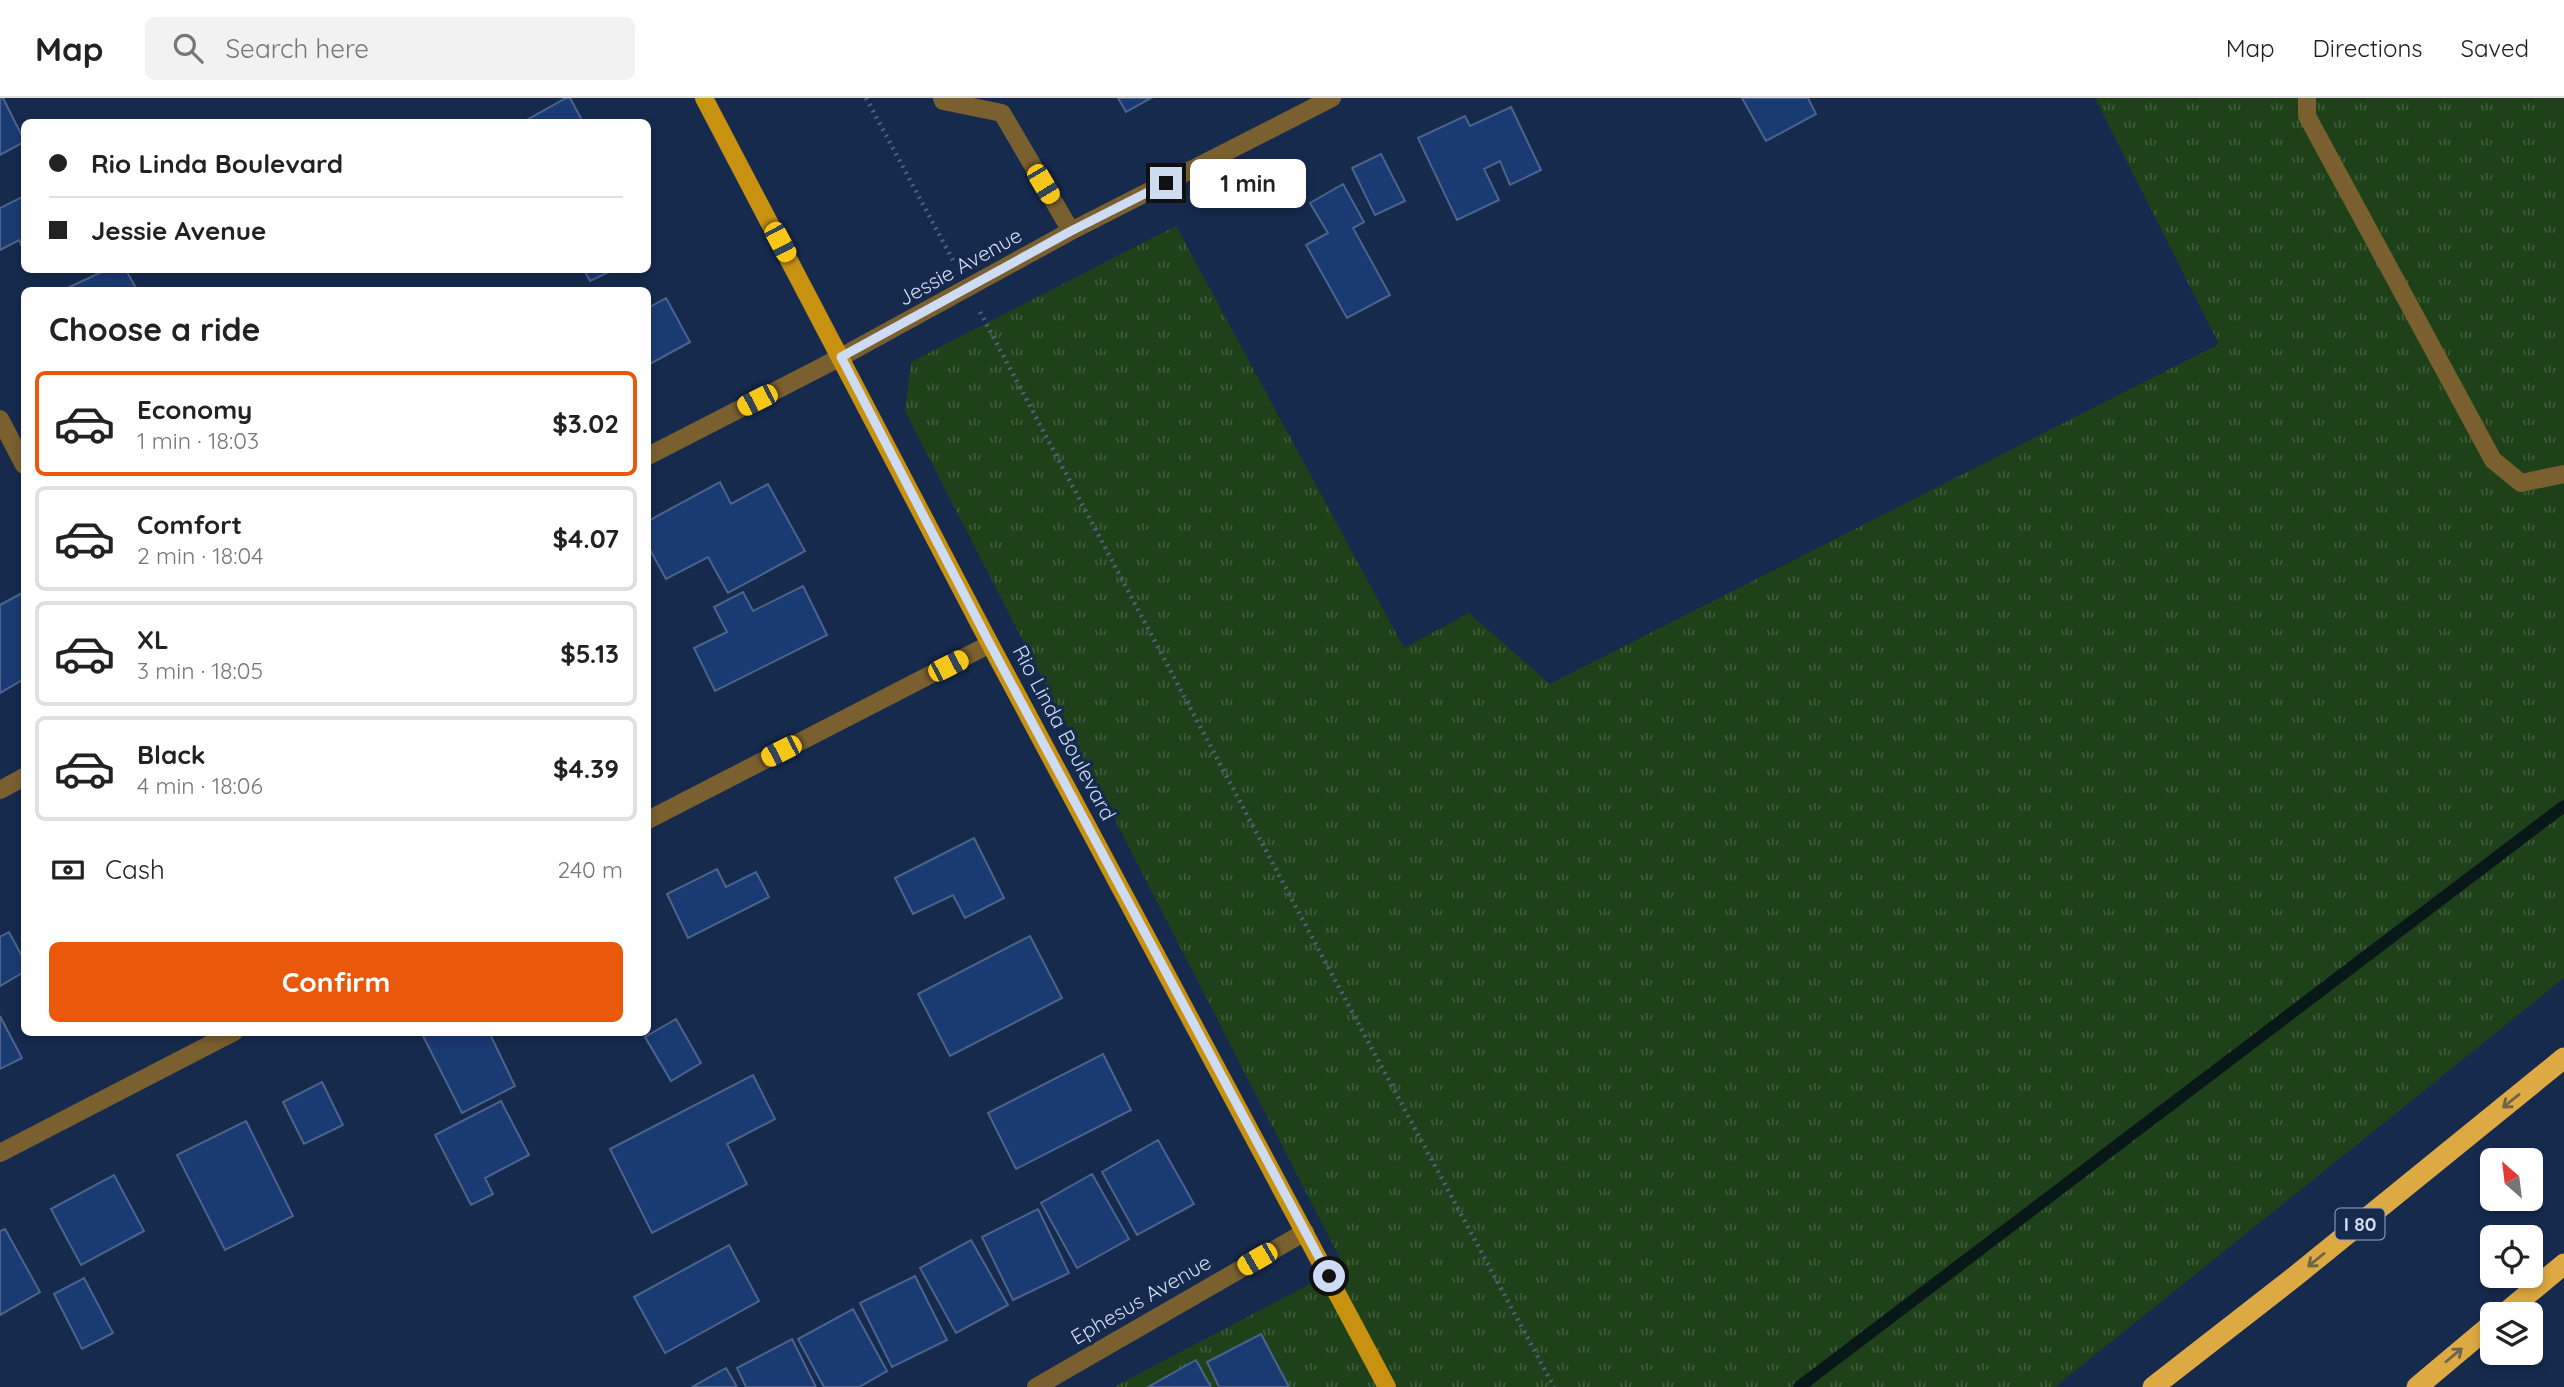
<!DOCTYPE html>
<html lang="en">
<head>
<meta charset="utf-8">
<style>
	body { margin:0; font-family:Quicksand,sans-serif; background:#f2f2f2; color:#222; height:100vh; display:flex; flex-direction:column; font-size:26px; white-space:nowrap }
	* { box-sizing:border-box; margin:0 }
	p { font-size:23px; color:#767676 }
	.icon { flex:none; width:38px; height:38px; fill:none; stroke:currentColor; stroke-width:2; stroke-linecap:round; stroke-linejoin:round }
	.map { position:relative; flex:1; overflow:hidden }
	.sheet { position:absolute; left:21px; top:189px; width:630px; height:749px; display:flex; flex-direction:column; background:#fff; border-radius:10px; box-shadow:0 4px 10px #0003 }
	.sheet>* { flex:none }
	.guide { position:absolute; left:21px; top:21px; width:630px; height:154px; border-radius:10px; box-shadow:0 4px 10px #0003; display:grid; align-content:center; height:154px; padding:0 28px; background:#fff }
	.needle { width:46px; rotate:332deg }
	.tools { position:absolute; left:2480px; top:1050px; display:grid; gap:14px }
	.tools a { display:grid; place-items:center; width:63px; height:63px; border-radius:10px; background:#fff; box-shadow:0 4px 10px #0003; font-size:35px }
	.end { position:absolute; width:32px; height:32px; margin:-16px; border:9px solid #cedcf3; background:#111; box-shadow:0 0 0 4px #111 }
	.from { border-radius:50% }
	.bubble { position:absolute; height:49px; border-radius:10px; background:#fff; box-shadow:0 4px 10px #0003; font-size:23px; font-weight:700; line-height:49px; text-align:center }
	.car { position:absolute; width:21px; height:42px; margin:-21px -10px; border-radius:9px; box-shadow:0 0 5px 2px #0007; background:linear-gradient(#f5c518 24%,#345 0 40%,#f5c518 0 76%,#345 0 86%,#f5c518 0) }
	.guide b { display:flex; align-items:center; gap:24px; height:66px; font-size:26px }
	.guide b+b { border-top:2px solid #e0e0e0 }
	.guide i { width:18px; height:18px; background:#222 }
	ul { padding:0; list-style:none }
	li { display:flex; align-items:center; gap:21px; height:105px; margin:0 14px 10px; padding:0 14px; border:4px solid #e0e0e0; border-radius:10px }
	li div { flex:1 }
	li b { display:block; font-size:26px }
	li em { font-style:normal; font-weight:700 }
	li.on { border-color:#ea580c }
	li>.icon { width:63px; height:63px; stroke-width:1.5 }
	h2 { padding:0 28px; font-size:32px; line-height:84px }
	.pay { display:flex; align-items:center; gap:18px; height:77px; padding:0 28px; font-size:26px }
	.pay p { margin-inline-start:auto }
	.button { display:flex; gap:14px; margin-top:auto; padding:14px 28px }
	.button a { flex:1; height:80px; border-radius:10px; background:#ea580c; color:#fff; font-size:28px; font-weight:700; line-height:80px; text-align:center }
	header { display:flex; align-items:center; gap:42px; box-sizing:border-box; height:98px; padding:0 35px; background:#fff; border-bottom:2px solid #e0e0e0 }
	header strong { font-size:33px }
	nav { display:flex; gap:38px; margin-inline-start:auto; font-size:24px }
	.search { width:490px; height:63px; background:#f2f2f2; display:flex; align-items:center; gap:18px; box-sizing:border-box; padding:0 24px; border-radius:10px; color:#767676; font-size:26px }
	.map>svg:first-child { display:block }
	.grass { fill:url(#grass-tufts) }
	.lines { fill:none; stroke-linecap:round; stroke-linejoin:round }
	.stream { stroke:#081718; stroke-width:12 }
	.building { fill:#1a3a72; stroke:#4c638b; stroke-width:2 }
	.path { stroke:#4f6181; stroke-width:4.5; stroke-dasharray:2 5; stroke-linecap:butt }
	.minor { stroke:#7a5f2f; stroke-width:18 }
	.major { stroke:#c89110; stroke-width:18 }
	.highway { stroke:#dda942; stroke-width:21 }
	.oneway { stroke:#706349 }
	.route { stroke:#cedcf3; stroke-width:9 }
	.labels { text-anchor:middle; stroke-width:7; stroke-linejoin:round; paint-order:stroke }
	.shield { fill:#162a4e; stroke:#97a7c2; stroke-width:2 }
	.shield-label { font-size:19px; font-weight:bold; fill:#cedcf3 }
	.street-label { font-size:21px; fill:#cedcf3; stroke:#162a4e }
</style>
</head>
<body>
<header>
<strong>Map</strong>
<div class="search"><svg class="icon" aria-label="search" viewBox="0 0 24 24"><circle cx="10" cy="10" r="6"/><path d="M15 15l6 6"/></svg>Search here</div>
<nav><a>Map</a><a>Directions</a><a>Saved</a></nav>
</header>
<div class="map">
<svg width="2564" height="1289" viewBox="0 0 2564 1289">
	<defs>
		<pattern id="grass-tufts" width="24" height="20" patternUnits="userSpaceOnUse" patternTransform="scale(1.75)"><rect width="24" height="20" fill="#1f4119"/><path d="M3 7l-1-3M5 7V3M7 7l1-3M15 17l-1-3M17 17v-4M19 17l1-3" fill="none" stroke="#3e5c3b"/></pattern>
	</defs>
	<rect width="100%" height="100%" fill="#162a4e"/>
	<path class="grass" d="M 2095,0 L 2564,0 L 2564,880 L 2055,1289 L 1114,1289 L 1344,1168 L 905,313 L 911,264 L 1176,128 L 1404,550 L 1469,515 L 1550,586 L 2219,246 Z"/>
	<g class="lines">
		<path class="stream" d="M 1799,1289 L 2564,708"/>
	</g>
	<path class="building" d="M 0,0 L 3,0 L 24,42 L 24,44 L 0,57 Z
		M 566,0 L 570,0 L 583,24 L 526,24 L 525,23 Z
		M 1118,0 L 1151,0 L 1126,14 Z
		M 1742,0 L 1808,0 L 1816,16 L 1766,43 Z
		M 1511,9 L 1541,72 L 1510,87 L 1500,63 L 1484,71 L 1499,102 L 1457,122 L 1418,40 L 1465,18 L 1470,28 Z
		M 1381,56 L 1405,103 L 1375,117 L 1352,70 Z
		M 1343,86 L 1364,124 L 1353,130 L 1390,197 L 1347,220 L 1306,147 L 1328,135 L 1310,105 Z
		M 24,98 L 24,152 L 19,142 L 0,152 L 0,110 Z
		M 106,172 L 126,172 L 137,192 L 63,192 Z
		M 584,172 L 613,172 L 590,183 Z
		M 666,200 L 690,244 L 648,267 L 648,210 Z
		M 720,384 L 731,406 L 768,386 L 805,453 L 728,495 L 708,459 L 666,481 L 648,448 L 648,423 Z
		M 803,488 L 827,537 L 715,593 L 694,550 L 727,534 L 714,509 L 743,494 L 753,513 Z
		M 24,494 L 24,581 L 0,595 L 0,507 Z
		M 974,740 L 1004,800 L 965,820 L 953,797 L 913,816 L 895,780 Z
		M 717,771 L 726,789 L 756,774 L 769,799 L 688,840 L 667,796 Z
		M 9,834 L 24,862 L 24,874 L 0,888 L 0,839 Z
		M 1030,838 L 1062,900 L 950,958 L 918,896 Z
		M 0,918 L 22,960 L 0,971 Z
		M 676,921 L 701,965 L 671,983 L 645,939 Z
		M 421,934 L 489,934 L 515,988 L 462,1015 Z
		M 1103,956 L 1131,1012 L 1016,1071 L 988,1015 Z
		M 753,977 L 775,1021 L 727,1046 L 747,1086 L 652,1135 L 610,1051 Z
		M 322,984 L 343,1027 L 304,1046 L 283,1004 Z
		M 501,1003 L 529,1057 L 485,1080 L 493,1096 L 471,1107 L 435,1037 Z
		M 246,1023 L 293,1118 L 225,1152 L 177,1057 Z
		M 1158,1042 L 1194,1106 L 1137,1137 L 1102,1074 Z
		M 1092,1076 L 1129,1141 L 1077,1170 L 1041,1105 Z
		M 114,1077 L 144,1133 L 81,1167 L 51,1111 Z
		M 1038,1111 L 1069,1175 L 1013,1202 L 982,1139 Z
		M 5,1131 L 40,1194 L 0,1217 L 0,1133 Z
		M 971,1142 L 1008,1207 L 956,1235 L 920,1170 Z
		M 729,1147 L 759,1203 L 665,1255 L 634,1199 Z
		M 915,1178 L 947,1242 L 892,1269 L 860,1205 Z
		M 84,1180 L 113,1235 L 82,1251 L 54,1196 Z
		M 853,1211 L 887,1273 L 859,1289 L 824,1289 L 798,1241 Z
		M 1261,1236 L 1289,1289 L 1219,1289 L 1207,1264 Z
		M 792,1241 L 816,1289 L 746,1289 L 737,1270 Z
		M 1196,1262 L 1211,1289 L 1148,1289 Z
		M 726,1270 L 737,1289 L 692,1289 Z"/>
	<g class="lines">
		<path class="path" d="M 866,0 L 955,166
			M 980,214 L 1322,858 L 1554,1289"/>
		<path class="minor" d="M 942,0 L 943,3 L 1002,15 L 1071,133
			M 2307,0 L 2307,18 L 2493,362 L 2521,385 L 2564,376
			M 0,321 L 24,367
			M 648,358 L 841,259 L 1071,133 L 1332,0
			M 0,692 L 24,679
			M 648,722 L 990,546
			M 0,1055 L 234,934
			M 1036,1289 L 1305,1134"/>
		<path class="major" d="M 704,0 L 990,546 L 1387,1289"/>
		<path class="highway" d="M 2504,1216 L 2564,1166
			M 2153,1289 L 2293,1180 L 2564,960
			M 2417,1289 L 2492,1226"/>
	</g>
	<defs><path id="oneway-shaft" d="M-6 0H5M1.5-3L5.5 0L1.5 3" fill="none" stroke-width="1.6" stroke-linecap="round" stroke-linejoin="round" transform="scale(1.75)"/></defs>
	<g class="oneway">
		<use href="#oneway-shaft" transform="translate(2511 1003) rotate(141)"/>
		<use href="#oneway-shaft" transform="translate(2316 1162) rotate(141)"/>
		<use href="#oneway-shaft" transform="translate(2454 1257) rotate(-40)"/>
	</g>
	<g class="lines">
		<path class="route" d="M 1166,85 L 1071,133 L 841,259 L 990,546 L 1329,1178"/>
	</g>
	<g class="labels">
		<rect class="shield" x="2335.5" y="1110.5" width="49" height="31" rx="5"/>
		<g class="shield-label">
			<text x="2360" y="1133">I 80</text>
		</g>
		<g class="street-label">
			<text transform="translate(960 169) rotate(-29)" y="7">Jessie Avenue</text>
			<text transform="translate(1064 635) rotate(62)" y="7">Rio Linda Boulevard</text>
			<text transform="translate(1141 1202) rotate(-30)" y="7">Ephesus Avenue</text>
		</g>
	</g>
</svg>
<div class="tools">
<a><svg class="needle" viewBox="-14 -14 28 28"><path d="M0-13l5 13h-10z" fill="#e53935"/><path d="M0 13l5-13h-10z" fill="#767676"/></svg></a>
<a><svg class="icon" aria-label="locate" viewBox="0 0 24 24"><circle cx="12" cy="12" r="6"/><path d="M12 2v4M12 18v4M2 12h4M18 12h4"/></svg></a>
<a><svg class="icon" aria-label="layers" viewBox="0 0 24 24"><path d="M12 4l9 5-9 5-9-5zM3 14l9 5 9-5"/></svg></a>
</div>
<i class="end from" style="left:1329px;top:1178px"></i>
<i class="end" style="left:1166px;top:85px"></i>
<div class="bubble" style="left:1190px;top:61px;width:116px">1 min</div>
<i class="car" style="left:1043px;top:86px;rotate:149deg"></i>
<i class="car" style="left:780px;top:144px;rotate:152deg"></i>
<i class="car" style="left:757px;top:302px;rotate:243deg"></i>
<i class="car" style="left:948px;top:568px;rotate:63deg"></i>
<i class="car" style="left:781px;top:653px;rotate:243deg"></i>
<i class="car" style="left:1257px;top:1161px;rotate:240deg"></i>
<div class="guide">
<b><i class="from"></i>Rio Linda Boulevard</b>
<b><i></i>Jessie Avenue</b>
</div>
<section class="sheet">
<h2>Choose a ride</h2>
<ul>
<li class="on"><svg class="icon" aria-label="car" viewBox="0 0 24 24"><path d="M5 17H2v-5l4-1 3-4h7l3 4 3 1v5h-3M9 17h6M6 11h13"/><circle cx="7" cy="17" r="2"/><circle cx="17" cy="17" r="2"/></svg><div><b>Economy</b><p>1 min · 18:03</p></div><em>$3.02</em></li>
<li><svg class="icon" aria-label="car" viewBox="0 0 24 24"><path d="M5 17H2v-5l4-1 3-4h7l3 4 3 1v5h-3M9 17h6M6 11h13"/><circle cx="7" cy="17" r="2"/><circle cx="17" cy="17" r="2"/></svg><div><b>Comfort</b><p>2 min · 18:04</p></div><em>$4.07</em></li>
<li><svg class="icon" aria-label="car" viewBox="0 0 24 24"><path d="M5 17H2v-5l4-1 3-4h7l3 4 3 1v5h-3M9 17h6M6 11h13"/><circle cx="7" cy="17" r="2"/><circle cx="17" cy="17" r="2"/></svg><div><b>XL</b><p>3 min · 18:05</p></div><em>$5.13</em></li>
<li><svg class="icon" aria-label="car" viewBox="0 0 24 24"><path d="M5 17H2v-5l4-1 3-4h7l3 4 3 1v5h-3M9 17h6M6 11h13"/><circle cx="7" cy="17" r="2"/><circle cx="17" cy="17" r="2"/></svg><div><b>Black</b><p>4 min · 18:06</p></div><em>$4.39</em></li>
</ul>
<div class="pay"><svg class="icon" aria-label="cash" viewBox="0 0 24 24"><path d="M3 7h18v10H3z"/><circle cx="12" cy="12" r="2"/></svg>Cash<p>240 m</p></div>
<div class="button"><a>Confirm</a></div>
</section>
</div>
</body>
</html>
